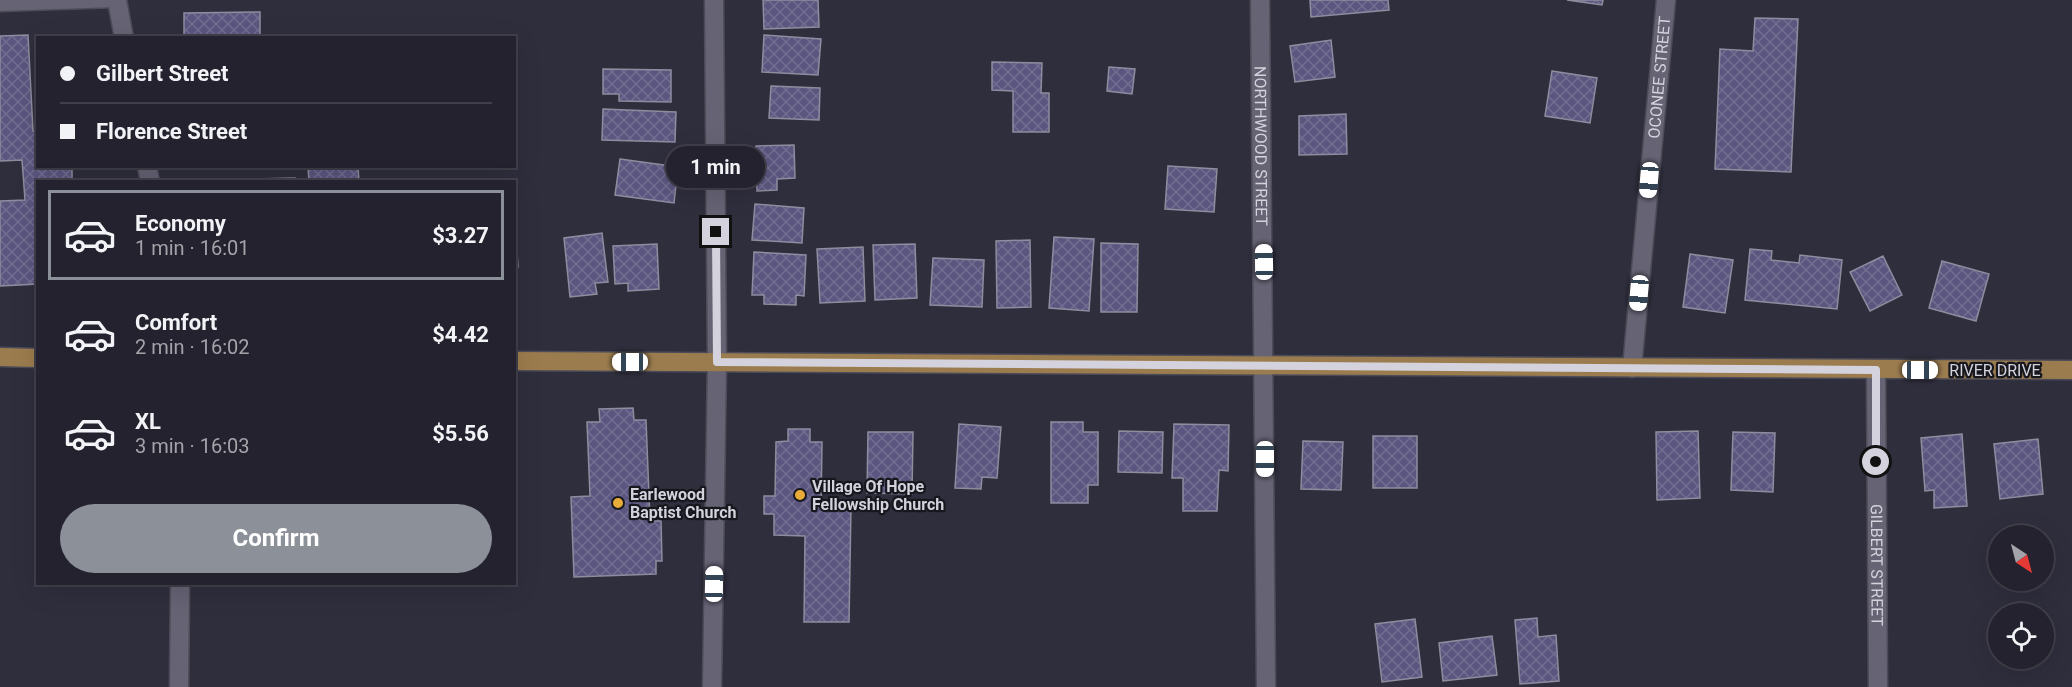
<!DOCTYPE html>
<html lang="en">
<head>
<meta charset="utf-8">
<style>
	body { margin:0; font-family:Roboto,sans-serif; background:#2f2f3a; color:#f1f3f6; height:100vh; display:flex; flex-direction:column; font-size:22px; white-space:nowrap }
	* { box-sizing:border-box; margin:0 }
	p { font-size:20px; color:#a3a4aa }
	.icon { flex:none; width:33px; height:33px; fill:none; stroke:currentColor; stroke-width:2; stroke-linecap:round; stroke-linejoin:round }
	.map { position:relative; flex:1; overflow:hidden }
	.details { position:absolute; left:36px; top:180px; width:480px; height:405px; display:flex; flex-direction:column; background:#23222e; border-radius:0px; box-shadow:0 6px 24px #0002,0 0 0 2px #403f4a }
	.details>* { flex:none }
	.top-card { position:absolute; left:36px; top:36px; width:480px; height:132px; border-radius:0px; box-shadow:0 6px 24px #0002,0 0 0 2px #403f4a; display:grid; align-content:center; height:132px; padding:0 24px; background:#23222e }
	.needle { width:39px; rotate:144deg }
	.controls { position:absolute; left:1988px; top:525px; display:grid; gap:12px }
	.controls a { display:grid; place-items:center; width:66px; height:66px; border-radius:50%; background:#23222e; box-shadow:0 6px 24px #0002,0 0 0 2px #403f4a; font-size:30px }
	.end { position:absolute; width:27px; height:27px; margin:-14px; border:8px solid #d4d3dd; background:#111; box-shadow:0 0 0 3px #111 }
	.from { border-radius:50% }
	.bubble { position:absolute; height:42px; border-radius:21px; background:#23222e; box-shadow:0 6px 24px #0002,0 0 0 2px #403f4a; font-size:20px; font-weight:700; line-height:42px; text-align:center }
	.car { position:absolute; width:18px; height:36px; margin:-18px -9px; border-radius:8px; box-shadow:0 0 4px 2px #0007; background:linear-gradient(#fff 24%,#345 0 40%,#fff 0 76%,#345 0 86%,#fff 0) }
	.top-card b { display:flex; align-items:center; gap:21px; height:57px; font-size:22px }
	.top-card b+b { border-top:2px solid #403f4a }
	.top-card i { width:15px; height:15px; background:#f1f3f6 }
	ul { padding:10px 0 0; list-style:none }
	li { display:flex; align-items:center; gap:18px; height:90px; margin:0 12px 9px; padding:0 12px; border:3px solid transparent; border-radius:0px }
	li div { flex:1 }
	li b { display:block; font-size:22px }
	li em { font-style:normal; font-weight:700 }
	li.on { border-color:#8c9099 }
	li>.icon { width:54px; height:54px; stroke-width:1.5 }
	.primary-button { display:flex; gap:12px; margin-top:auto; padding:12px 24px }
	.primary-button a { flex:1; height:69px; border-radius:36px; background:#8c9099; color:#fff; font-size:24px; font-weight:700; line-height:69px; text-align:center }
	.map>svg:first-child { display:block }
	.building { fill:url(#building-cross-hatch); stroke:#8e8c9e; stroke-width:1.5 }
	.lines { fill:none; stroke-linecap:round; stroke-linejoin:round }
	.lane-casing { stroke:#4c4b57; stroke-width:15 }
	.street-casing { stroke:#4c4b57; stroke-width:21 }
	.primary-casing { stroke:#4c4b57; stroke-width:21 }
	.lane { stroke:#656374; stroke-width:12 }
	.street { stroke:#656374; stroke-width:18 }
	.primary { stroke:#9b7c4e; stroke-width:18 }
	.route { stroke:#d4d3dd; stroke-width:8 }
	.poi-dot { fill:#e9ab38; stroke:#17171e; stroke-width:2 }
	.labels { text-anchor:middle; stroke-width:4.5; stroke-linejoin:round; paint-order:stroke }
	.street-label { font-size:16px; fill:#d4d3dd; stroke:#17171e }
	.poi-label { font-size:16px; font-weight:bold; fill:#d4d3dd; stroke:#17171e; text-anchor:start }
</style>
</head>
<body>
<div class="map">
<svg width="2072" height="687" viewBox="0 0 2072 687">
	<defs>
		<pattern id="building-cross-hatch" width="8" height="8" patternUnits="userSpaceOnUse" patternTransform="scale(1.5)"><rect width="8" height="8" fill="#5b567f"/><path d="M0 0l8 8M0 8l8-8" fill="none" stroke="#726d91"/></pattern>
	</defs>
	<rect width="100%" height="100%" fill="#2f2e3d"/>
	<path class="building" d="M 763,0 L 818,0 L 819,27 L 764,29 Z
		M 1310,0 L 1388,0 L 1389,10 L 1311,17 Z
		M 1567,0 L 1603,0 L 1602,5 Z
		M 260,12 L 260,38 L 184,38 L 184,13 Z
		M 1755,18 L 1798,19 L 1791,172 L 1715,169 L 1720,49 L 1753,51 Z
		M 28,35 L 33,131 L 38,131 L 38,166 L 72,166 L 72,182 L 38,182 L 38,284 L 0,286 L 0,201 L 25,200 L 22,160 L 0,161 L 0,36 Z
		M 764,35 L 821,39 L 818,75 L 762,72 Z
		M 1331,40 L 1335,77 L 1295,82 L 1290,46 Z
		M 992,62 L 1042,63 L 1041,93 L 1049,93 L 1049,132 L 1013,132 L 1013,91 L 992,90 Z
		M 1109,67 L 1135,69 L 1132,94 L 1107,91 Z
		M 603,69 L 671,70 L 671,102 L 619,101 L 619,94 L 603,94 Z
		M 1552,71 L 1597,78 L 1590,123 L 1545,116 Z
		M 771,86 L 820,88 L 819,120 L 769,118 Z
		M 603,109 L 676,112 L 675,142 L 602,140 Z
		M 1346,114 L 1347,154 L 1299,155 L 1299,116 Z
		M 794,145 L 795,178 L 777,179 L 777,190 L 757,191 L 756,146 Z
		M 620,159 L 678,167 L 674,203 L 615,195 Z
		M 308,166 L 358,166 L 359,182 L 309,182 Z
		M 1168,166 L 1217,169 L 1214,212 L 1165,209 Z
		M 295,178 L 295,182 L 250,182 L 250,179 Z
		M 755,204 L 804,208 L 802,243 L 752,240 Z
		M 514,206 L 518,267 L 514,267 Z
		M 602,233 L 608,282 L 595,283 L 597,294 L 570,297 L 564,238 Z
		M 1054,237 L 1094,239 L 1089,311 L 1049,308 Z
		M 1030,240 L 1031,307 L 997,308 L 996,241 Z
		M 1101,243 L 1138,244 L 1137,312 L 1101,312 Z
		M 657,244 L 659,289 L 628,291 L 628,283 L 615,284 L 613,246 Z
		M 915,244 L 917,298 L 875,300 L 873,245 Z
		M 863,247 L 865,301 L 820,303 L 817,249 Z
		M 1750,249 L 1772,251 L 1771,260 L 1799,263 L 1800,255 L 1842,260 L 1837,309 L 1745,300 Z
		M 754,252 L 806,255 L 804,296 L 796,295 L 796,305 L 764,304 L 764,295 L 752,295 Z
		M 1690,254 L 1733,260 L 1725,313 L 1683,307 Z
		M 1883,256 L 1902,295 L 1870,311 L 1850,272 Z
		M 933,258 L 984,260 L 982,307 L 930,305 Z
		M 1942,261 L 1989,274 L 1976,321 L 1929,308 Z
		M 633,408 L 634,420 L 646,420 L 650,521 L 661,521 L 662,561 L 656,561 L 656,574 L 574,577 L 571,497 L 590,496 L 587,422 L 600,422 L 599,409 Z
		M 1051,422 L 1083,422 L 1083,432 L 1098,432 L 1098,485 L 1088,485 L 1088,503 L 1051,503 Z
		M 959,424 L 1001,427 L 997,478 L 982,477 L 981,489 L 955,488 Z
		M 1174,424 L 1229,425 L 1228,471 L 1219,470 L 1217,511 L 1183,511 L 1183,478 L 1172,478 Z
		M 788,429 L 810,429 L 810,442 L 822,442 L 821,507 L 851,507 L 849,622 L 804,622 L 805,536 L 774,535 L 774,514 L 764,514 L 764,496 L 775,496 L 776,442 L 788,441 Z
		M 1119,431 L 1163,432 L 1162,473 L 1118,472 Z
		M 1698,431 L 1700,498 L 1657,500 L 1656,432 Z
		M 868,432 L 913,432 L 912,494 L 867,493 Z
		M 1733,432 L 1775,433 L 1773,492 L 1731,490 Z
		M 1962,434 L 1967,506 L 1934,508 L 1934,490 L 1925,491 L 1921,438 Z
		M 1373,436 L 1417,436 L 1417,488 L 1373,488 Z
		M 2038,439 L 2043,494 L 2000,499 L 1994,444 Z
		M 1303,441 L 1343,442 L 1341,490 L 1301,489 Z
		M 1537,618 L 1538,637 L 1556,635 L 1559,681 L 1520,684 L 1515,620 Z
		M 1415,619 L 1422,677 L 1382,682 L 1375,624 Z
		M 1492,636 L 1497,675 L 1443,681 L 1439,643 Z"/>
	<g class="lines">
		<g class="lane-casing">
			<path id="lane" d="M 0,5 L 117,1"/>
		</g>
		<g class="street-casing">
			<g id="street">
				<path d="M 117,0 L 124,38"/>
				<path id="s1" d="M 1260,0 L 1266,687"/>
				<path d="M 147,166 L 150,182"/>
				<path id="s2" d="M 1632,368 L 1666,0"/>
				<path id="s3" d="M 1876,370 L 1878,687"/>
				<path d="M 179,687 L 180,584"/>
				<path d="M 712,687 L 717,362 L 714,0"/>
			</g>
		</g>
		<g class="primary-casing">
			<path id="primary" d="M 0,357 L 38,358
				M 514,361 L 2072,370"/>
		</g>
		<use href="#lane" class="lane"/>
		<use href="#street" class="street"/>
		<use href="#primary" class="primary"/>
	</g>
	<g class="lines">
		<path class="route" d="M 716,232 L 717,362 L 1876,370 L 1876,462"/>
	</g>
	<g class="poi-dot">
		<circle cx="800" cy="495" r="6"/>
		<circle cx="618" cy="503" r="6"/>
	</g>
	<g class="labels">
		<g class="street-label">
			<text dy="6" stroke="none"><textPath href="#s2" startOffset="292">OCONEE STREET</textPath></text>
			<text dy="6" stroke="none"><textPath href="#s1" startOffset="146">NORTHWOOD STREET</textPath></text>
			<text x="1995" y="376">RIVER DRIVE</text>
			<text dy="6" stroke="none"><textPath href="#s3" startOffset="195">GILBERT STREET</textPath></text>
		</g>
		<g class="poi-label">
			<text x="812" y="492">Village Of Hope<tspan x="812" dy="18">Fellowship Church</tspan></text>
			<text x="630" y="500">Earlewood<tspan x="630" dy="18">Baptist Church</tspan></text>
		</g>
	</g>
</svg>
<div class="controls">
<a><svg class="needle" viewBox="-14 -14 28 28"><path d="M0-13l5 13h-10z" fill="#e53935"/><path d="M0 13l5-13h-10z" fill="#a3a4aa"/></svg></a>
<a><svg class="icon" aria-label="locate" viewBox="0 0 24 24"><circle cx="12" cy="12" r="6"/><path d="M12 2v4M12 18v4M2 12h4M18 12h4"/></svg></a>
</div>
<i class="end from" style="left:1876px;top:462px"></i>
<i class="end" style="left:716px;top:232px"></i>
<div class="bubble" style="left:666px;top:146px;width:99px">1 min</div>
<i class="car" style="left:1649px;top:180px;rotate:185deg"></i>
<i class="car" style="left:1264px;top:262px;rotate:359deg"></i>
<i class="car" style="left:1639px;top:293px;rotate:185deg"></i>
<i class="car" style="left:630px;top:362px;rotate:270deg"></i>
<i class="car" style="left:1920px;top:370px;rotate:90deg"></i>
<i class="car" style="left:1265px;top:459px;rotate:180deg"></i>
<i class="car" style="left:714px;top:584px;rotate:1deg"></i>
<div class="top-card">
<b><i class="from"></i>Gilbert Street</b>
<b><i></i>Florence Street</b>
</div>
<section class="details">
<ul>
<li class="on"><svg class="icon" aria-label="car" viewBox="0 0 24 24"><path d="M5 17H2v-5l4-1 3-4h7l3 4 3 1v5h-3M9 17h6M6 11h13"/><circle cx="7" cy="17" r="2"/><circle cx="17" cy="17" r="2"/></svg><div><b>Economy</b><p>1 min · 16:01</p></div><em>$3.27</em></li>
<li><svg class="icon" aria-label="car" viewBox="0 0 24 24"><path d="M5 17H2v-5l4-1 3-4h7l3 4 3 1v5h-3M9 17h6M6 11h13"/><circle cx="7" cy="17" r="2"/><circle cx="17" cy="17" r="2"/></svg><div><b>Comfort</b><p>2 min · 16:02</p></div><em>$4.42</em></li>
<li><svg class="icon" aria-label="car" viewBox="0 0 24 24"><path d="M5 17H2v-5l4-1 3-4h7l3 4 3 1v5h-3M9 17h6M6 11h13"/><circle cx="7" cy="17" r="2"/><circle cx="17" cy="17" r="2"/></svg><div><b>XL</b><p>3 min · 16:03</p></div><em>$5.56</em></li>
</ul>
<div class="primary-button"><a>Confirm</a></div>
</section>
</div>
</body>
</html>
